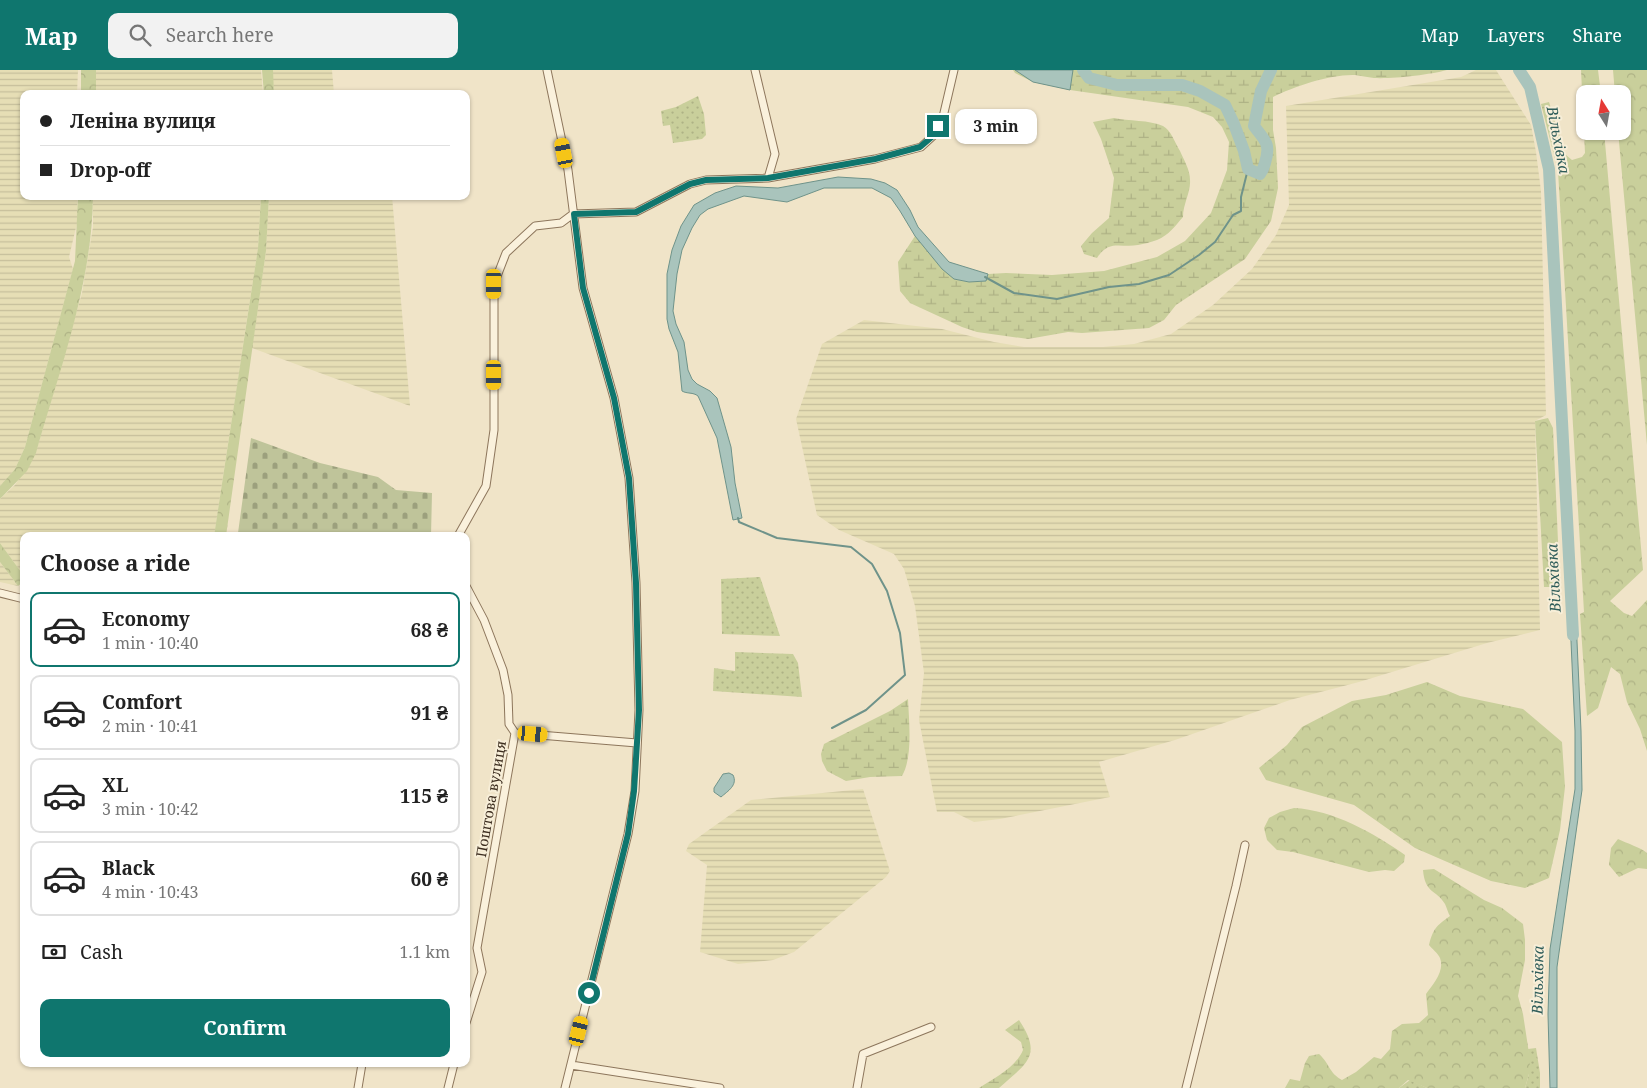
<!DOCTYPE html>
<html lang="en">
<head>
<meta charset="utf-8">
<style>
	body { margin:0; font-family:"Noto Serif",serif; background:#f2f2f2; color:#222; height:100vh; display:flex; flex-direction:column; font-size:19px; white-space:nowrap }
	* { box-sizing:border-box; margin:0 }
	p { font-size:16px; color:#767676 }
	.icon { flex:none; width:28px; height:28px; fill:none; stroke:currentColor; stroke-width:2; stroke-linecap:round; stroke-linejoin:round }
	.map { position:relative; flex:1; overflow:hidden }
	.side { position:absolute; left:20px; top:462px; width:450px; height:535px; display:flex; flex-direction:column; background:#fff; border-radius:10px; box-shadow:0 1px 4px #0004 }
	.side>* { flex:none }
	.hud { position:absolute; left:20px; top:20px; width:450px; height:110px; border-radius:10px; box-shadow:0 1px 4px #0004; display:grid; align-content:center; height:110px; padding:0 20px; background:#fff }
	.needle { width:32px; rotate:349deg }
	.fabs { position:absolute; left:1576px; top:15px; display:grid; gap:10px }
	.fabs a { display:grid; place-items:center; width:55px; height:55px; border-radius:10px; background:#fff; box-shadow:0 1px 4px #0004; font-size:25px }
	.end { position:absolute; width:22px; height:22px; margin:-11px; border:6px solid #0f766e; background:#fff; box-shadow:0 0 0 2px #fff }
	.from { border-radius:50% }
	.bubble { position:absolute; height:35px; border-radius:10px; background:#fff; box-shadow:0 1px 4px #0004; font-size:16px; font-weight:700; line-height:35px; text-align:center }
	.car { position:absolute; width:15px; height:30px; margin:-15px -8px; border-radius:6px; box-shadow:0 0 4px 1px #0007; background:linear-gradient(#f5c518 24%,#345 0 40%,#f5c518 0 76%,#345 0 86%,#f5c518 0) }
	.hud b { display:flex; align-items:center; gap:18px; height:48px; font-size:19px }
	.hud b+b { border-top:1px solid #e0e0e0 }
	.hud i { width:12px; height:12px; background:#222 }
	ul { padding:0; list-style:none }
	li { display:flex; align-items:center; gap:15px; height:75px; margin:0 10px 8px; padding:0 10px; border:2px solid #e0e0e0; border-radius:10px }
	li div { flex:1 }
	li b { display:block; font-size:19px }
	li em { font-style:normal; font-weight:700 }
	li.current { border-color:#0f766e }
	li>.icon { width:45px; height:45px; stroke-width:1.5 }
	h2 { padding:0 20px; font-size:22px; line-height:60px }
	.pay { display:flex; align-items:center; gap:12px; height:55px; padding:0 20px; font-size:19px }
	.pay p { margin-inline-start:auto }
	.action { display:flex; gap:10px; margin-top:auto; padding:10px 20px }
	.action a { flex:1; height:58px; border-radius:10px; background:#0f766e; color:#fff; font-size:20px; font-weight:700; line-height:58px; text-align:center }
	header { display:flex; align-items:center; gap:30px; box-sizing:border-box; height:70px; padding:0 25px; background:#0f766e; color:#fff }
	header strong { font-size:24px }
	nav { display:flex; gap:28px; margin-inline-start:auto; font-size:18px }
	.search { width:350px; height:45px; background:#f2f2f2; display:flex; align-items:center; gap:12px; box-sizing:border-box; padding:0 18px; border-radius:10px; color:#767676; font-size:19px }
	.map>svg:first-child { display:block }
	.farmland { fill:url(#farmland-rules) }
	.grass { fill:url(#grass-dots) }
	.forest { fill:url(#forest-crowns) }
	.wetland { fill:url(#wetland-marsh) }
	.cemetery { fill:url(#cemetery-stones) }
	.water { fill:#a9c4bc; stroke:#6f938a }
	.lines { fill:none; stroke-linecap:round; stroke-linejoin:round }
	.stream { stroke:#6f938a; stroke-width:2 }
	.river { stroke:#a9c4bc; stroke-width:12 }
	.minor-casing { stroke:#8d765c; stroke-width:9 }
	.minor { stroke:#faf1dc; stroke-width:7 }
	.route { stroke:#0f766e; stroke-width:6 }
	.labels { text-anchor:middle; stroke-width:4; stroke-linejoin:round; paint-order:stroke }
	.street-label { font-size:14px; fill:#3d2e20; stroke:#f7eed8 }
	.water-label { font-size:15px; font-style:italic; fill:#2f5d5a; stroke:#f7eed8 }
</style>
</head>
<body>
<header>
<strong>Map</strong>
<div class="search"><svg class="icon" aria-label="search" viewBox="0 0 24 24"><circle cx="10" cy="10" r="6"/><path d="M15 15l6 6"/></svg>Search here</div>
<nav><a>Map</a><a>Layers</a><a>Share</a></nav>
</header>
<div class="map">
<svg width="1647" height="1018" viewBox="0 0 1647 1018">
	<defs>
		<pattern id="farmland-rules" width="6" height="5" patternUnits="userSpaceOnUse" patternTransform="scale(1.25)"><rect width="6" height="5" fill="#e6deb5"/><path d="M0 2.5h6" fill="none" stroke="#c6bf9b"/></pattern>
		<pattern id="grass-dots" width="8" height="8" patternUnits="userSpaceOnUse" patternTransform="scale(1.25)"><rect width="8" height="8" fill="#c9cf9b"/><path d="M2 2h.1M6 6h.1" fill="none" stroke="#aeb285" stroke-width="1.8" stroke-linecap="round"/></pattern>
		<pattern id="forest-crowns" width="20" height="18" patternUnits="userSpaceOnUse" patternTransform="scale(1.25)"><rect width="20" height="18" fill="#c9cf9b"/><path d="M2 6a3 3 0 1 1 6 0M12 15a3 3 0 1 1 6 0" fill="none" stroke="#aeb285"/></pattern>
		<pattern id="wetland-marsh" width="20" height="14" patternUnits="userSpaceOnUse" patternTransform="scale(1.25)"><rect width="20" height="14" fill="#c9cf9b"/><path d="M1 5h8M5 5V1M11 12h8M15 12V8" fill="none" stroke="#aeb285"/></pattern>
		<pattern id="cemetery-stones" width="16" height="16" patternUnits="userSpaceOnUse" patternTransform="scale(1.25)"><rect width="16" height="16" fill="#bfc49a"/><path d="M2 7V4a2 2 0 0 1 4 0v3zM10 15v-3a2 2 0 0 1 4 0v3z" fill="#9ca07d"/></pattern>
	</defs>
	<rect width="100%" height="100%" fill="#f0e4c8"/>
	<path class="farmland" d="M 0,0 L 78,0 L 77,24 L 24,24 L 24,126 L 77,126 L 78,149 L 69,187 L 73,199 L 25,377 L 15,399 L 0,416 Z
		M 96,0 L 261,0 L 263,24 L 96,24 Z
		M 272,0 L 332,0 L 334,24 L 274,24 Z
		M 1476,0 L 1496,0 L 1531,55 L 1536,82 L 1541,121 L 1546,345 L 1535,351 L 1540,560 L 1487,573 L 1359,612 L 1290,630 L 1175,670 L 1099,692 L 1110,727 L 1000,749 L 974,752 L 954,742 L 937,742 L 919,650 L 924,603 L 915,536 L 904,499 L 894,484 L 839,460 L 817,445 L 796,349 L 822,274 L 864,250 L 942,259 L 994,272 L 1024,277 L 1103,277 L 1134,274 L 1171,264 L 1213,235 L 1252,199 L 1276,165 L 1289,135 L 1286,36 L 1461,7 Z
		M 93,126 L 261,126 L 258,178 L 214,466 L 24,466 L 24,506 L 0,473 L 0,429 L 15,415 L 36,382 L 82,223 L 93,157 Z
		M 269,126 L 392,126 L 410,336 L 252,278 L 266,181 Z
		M 0,492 L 18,516 L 0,512 Z
		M 863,719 L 890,801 L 886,807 L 794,882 L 773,890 L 738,894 L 700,882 L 707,795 L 686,781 L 689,774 L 751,730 Z"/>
	<path class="grass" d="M 698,26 L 704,44 L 706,65 L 702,69 L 673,73 L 670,55 L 663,56 L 661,41 L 676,37 Z
		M 760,507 L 780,566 L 722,564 L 721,509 Z
		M 735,582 L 793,584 L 798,593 L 802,627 L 713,621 L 714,598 L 735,601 Z
		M 1536,978 L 1540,1003 L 1540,1018 L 1525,1018 L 1529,1004 L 1528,979 Z
		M 1410,1010 L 1427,1018 L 1399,1018 Z"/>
	<path class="forest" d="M 81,0 L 96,0 L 96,24 L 81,24 Z
		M 262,0 L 273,0 L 274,24 L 264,24 Z
		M 1581,0 L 1598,0 L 1601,24 L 1585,24 L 1585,61 L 1604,61 L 1643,500 L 1610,531 L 1624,543 L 1632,546 L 1647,530 L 1647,695 L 1647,681 L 1640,659 L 1627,632 L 1620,604 L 1611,597 L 1598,638 L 1587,646 L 1580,544 L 1584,542 L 1558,101 L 1541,34 L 1549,32 L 1566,85 L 1572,90 L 1582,87 L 1585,83 Z
		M 1613,0 L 1647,0 L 1647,375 L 1618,61 L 1622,61 L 1622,24 L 1615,24 Z
		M 78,126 L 93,126 C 92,215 60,298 36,383 L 27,401 L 0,429 L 0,416 L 15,399 L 25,377 L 75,191 Z
		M 261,126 L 269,126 L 266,181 L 226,466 L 214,466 L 258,178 Z
		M 1548,348 L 1553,358 L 1560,517 L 1544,517 L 1535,351 Z
		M 0,473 L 24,506 L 24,511 L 18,516 L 0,492 Z
		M 1427,612 L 1460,626 L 1523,639 L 1562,672 L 1565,717 L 1560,760 L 1549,808 L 1525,818 L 1491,811 L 1415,778 L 1354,735 L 1266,710 L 1259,698 L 1287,675 L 1302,657 L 1352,631 L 1386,625 Z
		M 1294,738 C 1333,740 1374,763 1405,785 L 1404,792 L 1394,801 L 1385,800 L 1369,802 L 1293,782 L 1277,780 L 1267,770 L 1264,758 L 1269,748 L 1280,742 Z
		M 1618,769 C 1626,773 1642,778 1647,783 L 1647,799 L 1638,798 L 1619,807 L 1609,795 L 1611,778 Z
		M 1434,799 L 1484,830 L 1502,838 L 1523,854 L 1525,870 L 1525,890 L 1518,926 L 1523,944 L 1530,990 L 1529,1004 L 1525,1018 L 1427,1018 L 1408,1010 L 1399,1018 L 1285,1018 L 1290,1009 L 1300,1011 L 1305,993 L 1309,986 L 1319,984 C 1330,994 1329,1003 1342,1010 L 1356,1002 L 1374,987 L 1381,989 L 1390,979 L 1392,961 L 1402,954 L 1419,953 L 1428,945 L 1426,924 C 1433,914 1445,901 1440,888 C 1438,883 1432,879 1429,875 C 1433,859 1436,856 1450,846 C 1448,843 1447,838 1445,834 C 1436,819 1425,824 1423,800 Z"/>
	<path class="wetland" d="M 1013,0 L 1447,0 C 1429,5 1392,9 1374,8 C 1367,7 1361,6 1355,5 C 1331,4 1295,16 1273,27 L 1273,60 L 1276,78 L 1278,118 L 1271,151 L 1245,189 L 1176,235 L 1164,250 L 1149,258 L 1082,263 L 1068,262 L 1028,269 L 977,262 L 962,257 L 910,233 L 900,221 L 898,192 L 915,166 L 954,209 L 969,212 L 986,211 L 988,204 L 1006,203 L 1052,205 L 1104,201 L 1157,187 L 1185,171 L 1211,143 L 1227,100 L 1229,72 L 1222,57 L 1213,47 L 1188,37 L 1070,20 L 1033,12 L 1015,3 Z
		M 1114,48 C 1128,51 1150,50 1163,56 C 1171,60 1175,73 1180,81 C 1184,90 1190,100 1190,110 C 1191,122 1183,134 1183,147 C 1175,156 1169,165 1157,170 C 1151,172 1144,174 1138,175 C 1120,178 1109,169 1097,188 L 1084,184 L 1081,176 L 1092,163 L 1109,148 L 1114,108 L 1101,69 L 1093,52 Z
		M 908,629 C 909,652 913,687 902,706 L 870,707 L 846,711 L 827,701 L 822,691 L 821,684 L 824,674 L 890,641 Z
		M 1019,950 C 1044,987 1025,994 999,1018 L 979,1018 C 995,1008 1016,997 1023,980 L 1021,972 L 1005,960 Z"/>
	<path class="cemetery" d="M 251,368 L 320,393 L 378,407 L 396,420 L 432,423 L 431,466 L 245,466 L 238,463 Z"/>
	<path class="water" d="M 1015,0 L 1073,0 L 1070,20 L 1033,12 Z
		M 838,107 L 871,109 L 885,113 L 897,120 L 910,140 L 918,157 L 949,192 L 988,204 L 986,211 L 969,212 L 954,209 L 942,199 L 915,166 L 900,141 L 891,128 L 872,118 L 824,118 L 787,132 L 744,126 L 708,139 L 700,145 L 692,158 L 682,180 L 677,204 L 673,241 L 676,254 L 684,272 L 688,300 L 692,309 L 697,314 L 710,321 L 717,328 L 731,377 L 735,413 L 742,448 L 733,450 L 717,368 L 698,326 C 693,322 687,324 682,321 L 678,282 L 669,259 L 667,249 L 667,204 L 672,180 L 681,156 L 694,135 L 715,123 L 736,116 L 778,118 Z
		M 1570,549 L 1576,549 L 1581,661 L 1582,720 L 1557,897 L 1557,1018 L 1550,1018 L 1548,944 L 1550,879 L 1575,719 L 1575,661 Z
		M 729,703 L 733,705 C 738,715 728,721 721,727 L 714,722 L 714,718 L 723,704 Z"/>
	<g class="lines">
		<path class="stream" d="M 985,207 L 1014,223 L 1057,229 L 1109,217 L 1139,214 L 1169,205 L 1199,185 L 1215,172 L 1233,145 L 1241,141 L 1241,127 L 1248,99
			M 738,448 L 739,452 L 777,468 L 851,477 L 872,494 L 887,521 L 900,563 L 905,605 L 866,640 L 832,658"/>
		<path class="river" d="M 1083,0 L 1089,8 L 1117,15 L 1182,15 L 1200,21 L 1225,35 L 1234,54 L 1244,81 L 1248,99 L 1260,104 C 1263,100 1264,97 1265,93 C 1271,73 1265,71 1254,56 L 1261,21 L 1271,0
			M 1519,0 L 1530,17 L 1549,99 L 1573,565"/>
		<g class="minor-casing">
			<path id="minor" d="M 547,0 L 568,100 L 583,218 L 614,328 L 629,408 L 636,513 L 639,640 L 635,721 L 628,764 L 565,1018
				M 755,0 L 775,84 L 768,108
				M 458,466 L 486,416 L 494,360 L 494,214 L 506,183 L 535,156 L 561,153 L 573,144 L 636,142 L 690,114 L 706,110 L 768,108 L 875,89 L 921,77 L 933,66 L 943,47 L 954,0
				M 466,516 L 484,550 L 503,600 L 508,625 L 509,654 L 515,663 L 477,878 L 482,902 L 466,953
				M 0,523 L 24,529
				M 515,663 L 637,673
				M 571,995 L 720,1018
				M 358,1018 L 362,994
				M 448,1018 L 454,994
				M 857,1018 L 863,984 L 931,957
				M 1186,1018 L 1236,816 L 1245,775"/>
		</g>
		<use href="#minor" class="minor"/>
	</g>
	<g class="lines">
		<path class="route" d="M 589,923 L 628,764 L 634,721 L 639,640 L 636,513 L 629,408 L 614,328 L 583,218 L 574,144 L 636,142 L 690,114 L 706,110 L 768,108 L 875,89 L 920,77 L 933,66 L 938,56"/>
	</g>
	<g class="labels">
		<g class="street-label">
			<text transform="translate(491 729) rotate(-80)" y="5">Поштова вулиця</text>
		</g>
		<g class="water-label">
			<text transform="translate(1558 70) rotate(79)" y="5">Вільхівка</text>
			<text transform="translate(1554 508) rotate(-93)" y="5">Вільхівка</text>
			<text transform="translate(1538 910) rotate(-89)" y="5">Вільхівка</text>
		</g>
	</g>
</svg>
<div class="fabs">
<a><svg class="needle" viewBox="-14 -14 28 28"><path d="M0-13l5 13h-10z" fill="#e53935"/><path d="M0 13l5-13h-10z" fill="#767676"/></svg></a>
</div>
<i class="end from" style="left:589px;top:923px"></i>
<i class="end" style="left:938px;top:56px"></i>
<div class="bubble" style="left:955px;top:39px;width:82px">3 min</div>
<i class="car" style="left:564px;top:83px;rotate:349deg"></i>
<i class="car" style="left:494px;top:214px;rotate:180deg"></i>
<i class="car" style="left:494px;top:305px;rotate:180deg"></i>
<i class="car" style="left:533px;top:664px;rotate:95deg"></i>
<i class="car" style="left:579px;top:961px;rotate:14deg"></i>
<div class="hud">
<b><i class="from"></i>Леніна вулиця</b>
<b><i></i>Drop-off</b>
</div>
<section class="side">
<h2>Choose a ride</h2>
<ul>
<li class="current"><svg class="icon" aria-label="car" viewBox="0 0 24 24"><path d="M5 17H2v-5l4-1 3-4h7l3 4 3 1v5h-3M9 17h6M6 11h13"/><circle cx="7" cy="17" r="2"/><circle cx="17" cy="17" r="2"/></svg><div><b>Economy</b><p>1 min · 10:40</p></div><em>68 ₴</em></li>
<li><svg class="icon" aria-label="car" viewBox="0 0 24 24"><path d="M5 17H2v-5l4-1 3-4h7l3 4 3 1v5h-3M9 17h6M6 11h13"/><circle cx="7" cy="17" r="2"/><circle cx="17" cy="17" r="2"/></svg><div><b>Comfort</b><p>2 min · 10:41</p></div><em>91 ₴</em></li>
<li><svg class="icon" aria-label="car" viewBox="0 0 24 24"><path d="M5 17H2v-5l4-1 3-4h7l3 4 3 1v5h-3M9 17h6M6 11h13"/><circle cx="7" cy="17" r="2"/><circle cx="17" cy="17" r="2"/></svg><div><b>XL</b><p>3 min · 10:42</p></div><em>115 ₴</em></li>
<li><svg class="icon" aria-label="car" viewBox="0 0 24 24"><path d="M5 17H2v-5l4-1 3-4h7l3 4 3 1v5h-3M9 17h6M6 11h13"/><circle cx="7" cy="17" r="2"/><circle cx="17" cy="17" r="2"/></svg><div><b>Black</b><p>4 min · 10:43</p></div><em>60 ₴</em></li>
</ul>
<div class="pay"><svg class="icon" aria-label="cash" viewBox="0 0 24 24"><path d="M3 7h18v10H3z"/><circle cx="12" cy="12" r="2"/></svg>Cash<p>1.1 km</p></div>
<div class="action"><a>Confirm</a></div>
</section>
</div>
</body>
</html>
